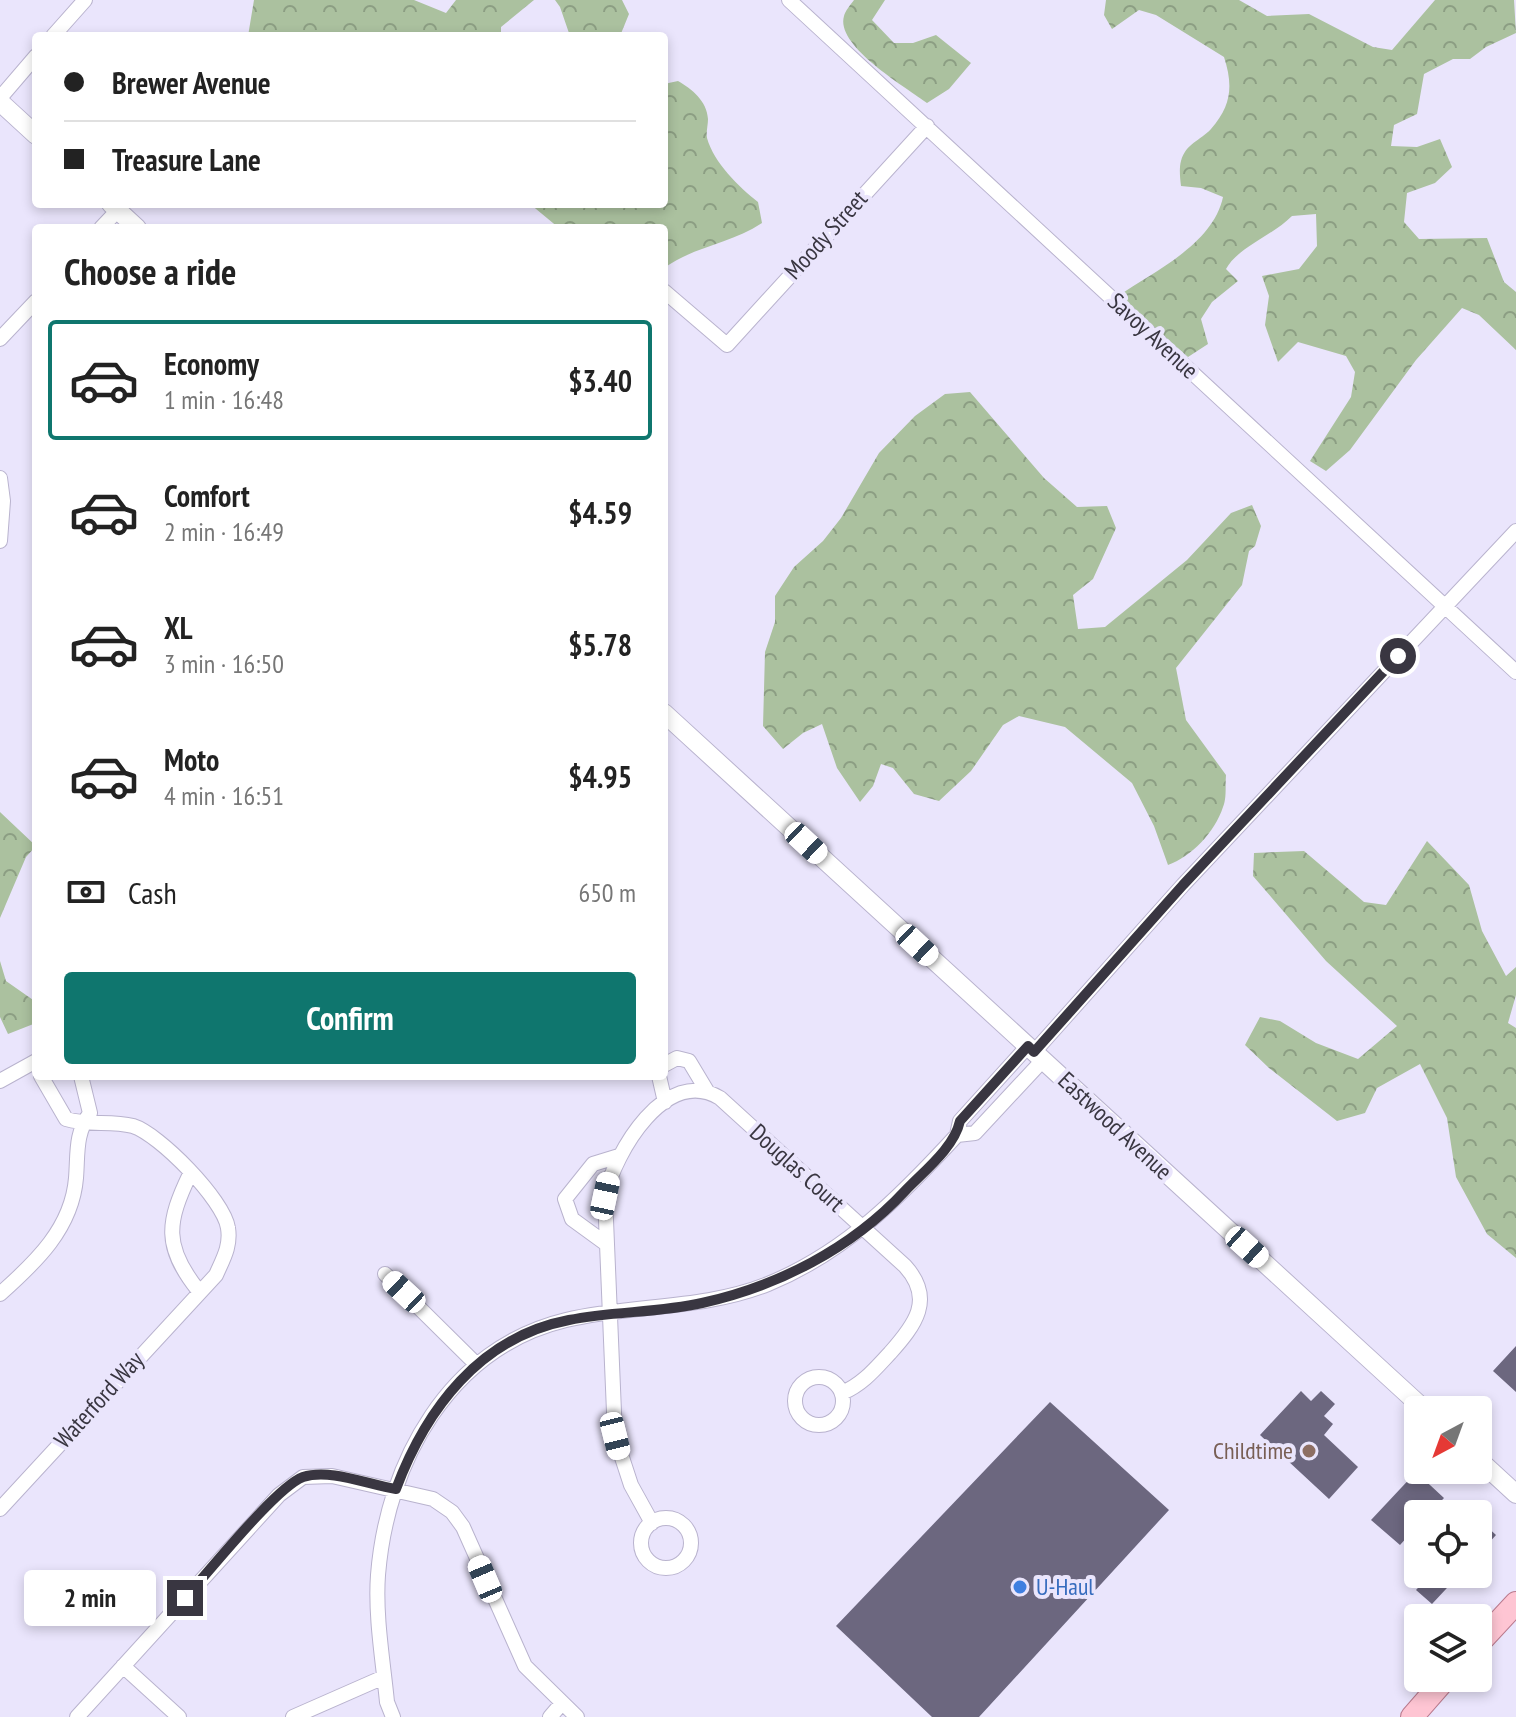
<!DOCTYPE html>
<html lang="en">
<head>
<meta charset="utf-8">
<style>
	body { margin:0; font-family:"PT Sans Narrow",sans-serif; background:#f6f6f6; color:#222; height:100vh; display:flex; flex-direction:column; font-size:30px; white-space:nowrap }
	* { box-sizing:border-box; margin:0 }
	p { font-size:26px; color:#767676 }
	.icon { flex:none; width:44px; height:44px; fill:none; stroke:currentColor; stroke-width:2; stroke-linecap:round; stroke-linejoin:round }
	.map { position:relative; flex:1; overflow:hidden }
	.panel { position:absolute; left:32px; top:224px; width:636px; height:856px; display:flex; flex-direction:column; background:#fff; border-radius:8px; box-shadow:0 4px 12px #0003 }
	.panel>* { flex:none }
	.top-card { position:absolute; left:32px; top:32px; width:636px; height:176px; border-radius:8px; box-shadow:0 4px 12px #0003; display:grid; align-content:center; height:176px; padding:0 32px; background:#fff }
	.needle { width:52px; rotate:221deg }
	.fabs { position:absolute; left:1404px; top:1396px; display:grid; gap:16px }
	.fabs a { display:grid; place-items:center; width:88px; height:88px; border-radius:8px; background:#fff; box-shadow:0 4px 12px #0003; font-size:40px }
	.end { position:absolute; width:36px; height:36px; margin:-18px; border:10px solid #393641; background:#fff; box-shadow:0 0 0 4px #fff }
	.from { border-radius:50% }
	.bubble { position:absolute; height:56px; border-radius:8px; background:#fff; box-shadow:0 4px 12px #0003; font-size:26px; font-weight:800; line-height:56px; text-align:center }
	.car { position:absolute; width:24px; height:48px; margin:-24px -12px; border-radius:10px; box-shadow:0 0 6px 2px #0007; background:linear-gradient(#fff 24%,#345 0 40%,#fff 0 76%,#345 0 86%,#fff 0) }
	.top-card b { display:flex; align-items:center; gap:28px; height:76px; font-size:30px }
	.top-card b+b { border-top:2px solid #e0e0e0 }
	.top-card i { width:20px; height:20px; background:#222 }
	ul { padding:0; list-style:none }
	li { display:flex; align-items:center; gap:24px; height:120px; margin:0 16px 12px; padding:0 16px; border:4px solid transparent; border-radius:8px }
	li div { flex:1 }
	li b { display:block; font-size:30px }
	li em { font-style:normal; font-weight:800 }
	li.current { border-color:#0f766e }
	li>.icon { width:72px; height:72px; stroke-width:1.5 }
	h2 { padding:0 32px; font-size:36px; line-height:96px }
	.pay { display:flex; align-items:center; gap:20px; height:88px; padding:0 32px; font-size:30px }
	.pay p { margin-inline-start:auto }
	.primary-button { display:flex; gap:16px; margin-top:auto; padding:16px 32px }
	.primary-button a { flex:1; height:92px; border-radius:8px; background:#0f766e; color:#fff; font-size:32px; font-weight:800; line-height:92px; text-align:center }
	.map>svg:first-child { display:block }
	.forest { fill:url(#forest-crowns) }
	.building { fill:#6c677f }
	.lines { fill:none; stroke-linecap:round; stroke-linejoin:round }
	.minor-casing { stroke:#b9b3ce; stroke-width:16 }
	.tertiary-casing { stroke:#b9b3ce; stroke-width:20 }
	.primary-casing { stroke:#b97a8d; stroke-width:24 }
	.minor { stroke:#fff; stroke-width:14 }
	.tertiary { stroke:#fff; stroke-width:18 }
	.primary { stroke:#fec5d3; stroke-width:22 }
	.route { stroke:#393641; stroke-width:10 }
	.education-dot { fill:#8d6e63; stroke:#eae5fc; stroke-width:3 }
	.shop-dot { fill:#3f7fe0; stroke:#eae5fc; stroke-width:3 }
	.labels { text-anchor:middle; stroke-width:8; stroke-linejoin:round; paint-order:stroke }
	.street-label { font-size:24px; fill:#393641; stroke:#eae5fc }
	.education-label { font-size:24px; fill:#785e54; stroke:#eae5fc; text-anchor:end }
	.shop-label { font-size:24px; fill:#366cbe; stroke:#eae5fc; text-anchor:start }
</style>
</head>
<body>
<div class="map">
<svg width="1516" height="1717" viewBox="0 0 1516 1717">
	<defs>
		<pattern id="forest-crowns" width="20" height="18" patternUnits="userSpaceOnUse" patternTransform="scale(2)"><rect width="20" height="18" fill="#abc19f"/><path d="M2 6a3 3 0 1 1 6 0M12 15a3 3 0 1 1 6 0" fill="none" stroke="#8c9e83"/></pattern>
	</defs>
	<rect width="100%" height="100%" fill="#eae5fc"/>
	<path class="forest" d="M 254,0 L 414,0 L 446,13 L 456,0 L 534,0 L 501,27 L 501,36 L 248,36 Z
		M 555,0 L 622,0 L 629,14 L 620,36 L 570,36 L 560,7 Z
		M 854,0 L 885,0 L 872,20 L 894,43 L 913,43 L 936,35 L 971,63 L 949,89 L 927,103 C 906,87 835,46 844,16 C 845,11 851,4 854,0 Z
		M 1106,0 L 1239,0 L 1267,16 L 1309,14 L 1373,47 L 1392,50 L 1435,0 L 1514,0 L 1516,33 L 1486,47 L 1470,59 L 1453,59 L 1424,74 L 1417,114 L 1394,125 L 1391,146 L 1417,147 L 1440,139 L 1452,167 L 1435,183 L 1407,193 L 1404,222 L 1419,239 L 1487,238 L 1504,282 L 1516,292 L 1516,350 L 1479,315 L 1462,308 L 1416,360 L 1350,450 L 1326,471 L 1310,461 L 1351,397 L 1355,372 L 1346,356 L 1298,342 L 1278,362 L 1265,325 L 1269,296 L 1262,276 L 1299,269 L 1317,246 L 1316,214 L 1292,216 C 1272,236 1238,247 1226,269 L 1238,281 L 1212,302 L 1201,319 L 1208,344 L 1188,357 L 1118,296 C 1155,271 1213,244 1223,197 L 1201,188 L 1181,186 C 1180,178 1179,168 1181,161 C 1186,143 1200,141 1211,129 C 1232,105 1233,85 1224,57 L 1156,15 L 1139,10 L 1112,29 L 1104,15 Z
		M 678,81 C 692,89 707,101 708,119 C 708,125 706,132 707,138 C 714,163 739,187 758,202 L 762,223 C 730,244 695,246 664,268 L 664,228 L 559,228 L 530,204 L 664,204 L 664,84 Z
		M 970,392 L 1044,478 L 1077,507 L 1107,506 L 1116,528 L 1093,579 L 1073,595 L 1078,629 L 1105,627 L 1187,560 L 1231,513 L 1252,505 L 1261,526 L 1255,546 L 1249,551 L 1242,585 L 1176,668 L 1186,720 L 1226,775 C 1225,785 1227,798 1223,807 C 1215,832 1191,857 1168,865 L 1154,826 L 1132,783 L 1065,727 L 1019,716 L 1003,725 L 971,771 L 939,801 L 914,794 L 893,768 L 881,764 L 873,786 L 860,802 L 837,768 L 822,724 L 803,733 L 783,749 L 763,726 L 765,652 L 775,622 L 775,596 L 794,567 L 823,541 L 841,518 L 879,453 L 915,416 L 945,394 Z
		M 0,812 L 36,846 L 26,857 L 0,918 Z
		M 1427,841 L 1469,885 L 1482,931 L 1506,976 L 1516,967 L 1516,995 L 1508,1023 L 1516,1028 L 1516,1258 L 1487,1234 L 1456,1177 L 1447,1118 L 1420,1064 L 1377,1088 L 1365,1113 L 1337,1121 L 1269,1068 L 1245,1045 L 1260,1017 L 1280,1021 L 1316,1043 L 1358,1059 L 1397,1026 L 1326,961 L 1253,876 L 1254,853 L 1304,851 L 1364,902 L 1386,905 Z
		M 0,961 L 6,981 L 36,1002 L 36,1023 L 8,1034 L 0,1017 Z"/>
	<path class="building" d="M 1516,1346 L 1516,1392 L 1493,1371 Z
		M 1301,1391 L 1311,1401 L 1321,1391 L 1335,1404 L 1324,1416 L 1333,1424 L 1324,1435 L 1358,1467 L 1329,1499 L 1260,1435 Z
		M 1050,1402 L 1169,1510 L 979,1717 L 932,1717 L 836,1626 Z
		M 1416,1472 L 1444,1498 L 1429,1514 L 1418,1514 L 1418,1525 L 1400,1545 L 1371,1520 Z
		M 1481,1521 L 1496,1535 L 1478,1555 L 1478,1523 Z
		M 1431,1574 L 1460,1574 L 1432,1604 L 1416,1590 Z"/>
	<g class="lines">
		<g class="minor-casing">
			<path id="minor" d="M 789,0 L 1516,672
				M 53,36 L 85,0
				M 0,98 L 36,56
				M 101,228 L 118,210
				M 664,291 L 727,345 L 927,126
				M 0,339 L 36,301
				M 0,478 L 3,501 L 0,541
				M 1034,1052 L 1183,885 L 1516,531
				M 664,1065 L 677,1058 L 689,1061 L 707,1091
				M 659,1076 L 665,1102
				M 0,1081 L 36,1061
				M 957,1135 L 960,1121 L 1028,1046
				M 190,1174 C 167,1222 163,1246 198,1290
				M 605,1243 L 572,1219 L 565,1199 L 593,1164 L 619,1156
				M 385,1274 L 476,1364
				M 0,1294 C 36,1262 72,1228 76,1178 C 78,1153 75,1134 90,1113 L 81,1076
				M795 1401a24 24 0 1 1 48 0a24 24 0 1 1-48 0Z
				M 0,1509 L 216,1275 C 223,1259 231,1246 228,1228 C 224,1200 159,1134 133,1126 C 111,1120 88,1126 66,1119 L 41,1076
				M641 1543a25 25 0 1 1 50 0a25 25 0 1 1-50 0Z
				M 652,1523 L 631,1485 L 615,1436 L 605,1196 C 615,1152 666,1065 720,1098 L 905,1266 C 935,1299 915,1325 890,1353 C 875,1369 863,1384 842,1393
				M 123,1666 L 179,1717
				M 77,1717 L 279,1495 L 303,1477 L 332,1476 L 433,1499 L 452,1512 L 463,1527 L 525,1666 L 577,1717
				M 293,1717 L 384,1677
				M 393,1717 L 387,1702 C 383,1661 375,1616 378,1575 C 387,1462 449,1348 566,1320 C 634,1304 703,1310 768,1284 C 846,1252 901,1196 957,1135 L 975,1133 L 1043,1060
				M 550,1717 L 562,1703"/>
		</g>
		<g class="tertiary-casing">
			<path id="tertiary" d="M 0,102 L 36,135
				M 111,204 L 137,228
				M 664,713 L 1425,1410
				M 1478,1459 L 1516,1494"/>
		</g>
		<g class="primary-casing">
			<path id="primary" d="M 1478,1644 L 1516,1603
				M 1412,1717 L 1446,1678"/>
		</g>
		<use href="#minor" class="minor"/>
		<use href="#tertiary" class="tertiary"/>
		<use href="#primary" class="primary"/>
	</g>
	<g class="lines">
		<path class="route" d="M 185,1598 C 208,1573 276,1487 303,1477 C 330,1468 369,1485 396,1489 C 426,1409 480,1337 569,1320 C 613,1311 658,1313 702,1303 C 778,1286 851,1249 905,1191 C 924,1171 954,1148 960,1121 L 1028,1046 L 1034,1052 L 1183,885 L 1398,656"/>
	</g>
	<circle class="education-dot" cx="1309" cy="1451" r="8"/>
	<circle class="shop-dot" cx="1020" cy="1587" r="8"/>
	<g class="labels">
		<g class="street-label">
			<text transform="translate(826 235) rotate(-48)" y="8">Moody Street</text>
			<text transform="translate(1153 336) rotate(43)" y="8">Savoy Avenue</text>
			<text transform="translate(1115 1126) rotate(43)" y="8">Eastwood Avenue</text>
			<text transform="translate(797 1168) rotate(42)" y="8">Douglas Court</text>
			<text transform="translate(99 1400) rotate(-48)" y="8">Waterford Way</text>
		</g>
		<g class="education-label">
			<text x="1293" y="1459">Childtime</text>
		</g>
		<g class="shop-label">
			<text x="1036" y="1595">U-Haul</text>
		</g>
	</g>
</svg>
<div class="fabs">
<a><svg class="needle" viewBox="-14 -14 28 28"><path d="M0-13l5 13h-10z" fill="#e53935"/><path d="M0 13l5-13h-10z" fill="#767676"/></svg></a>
<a><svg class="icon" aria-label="locate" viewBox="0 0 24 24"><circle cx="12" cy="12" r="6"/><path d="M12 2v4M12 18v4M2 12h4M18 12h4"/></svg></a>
<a><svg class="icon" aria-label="layers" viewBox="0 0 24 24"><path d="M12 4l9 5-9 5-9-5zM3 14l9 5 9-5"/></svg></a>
</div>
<i class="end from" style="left:1398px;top:656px"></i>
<i class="end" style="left:185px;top:1598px"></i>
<div class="bubble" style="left:24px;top:1570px;width:132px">2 min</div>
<i class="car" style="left:806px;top:843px;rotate:133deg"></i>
<i class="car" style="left:917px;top:945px;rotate:133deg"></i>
<i class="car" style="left:605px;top:1196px;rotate:12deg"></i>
<i class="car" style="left:1247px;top:1247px;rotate:132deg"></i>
<i class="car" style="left:404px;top:1292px;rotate:313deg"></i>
<i class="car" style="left:615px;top:1436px;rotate:166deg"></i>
<i class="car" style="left:485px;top:1579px;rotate:337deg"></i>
<div class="top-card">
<b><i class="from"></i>Brewer Avenue</b>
<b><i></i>Treasure Lane</b>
</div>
<section class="panel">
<h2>Choose a ride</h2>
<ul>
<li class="current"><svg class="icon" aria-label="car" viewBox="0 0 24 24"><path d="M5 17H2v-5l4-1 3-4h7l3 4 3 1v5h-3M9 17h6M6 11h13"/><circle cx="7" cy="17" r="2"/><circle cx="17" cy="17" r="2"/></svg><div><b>Economy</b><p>1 min · 16:48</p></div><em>$3.40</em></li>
<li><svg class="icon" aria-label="car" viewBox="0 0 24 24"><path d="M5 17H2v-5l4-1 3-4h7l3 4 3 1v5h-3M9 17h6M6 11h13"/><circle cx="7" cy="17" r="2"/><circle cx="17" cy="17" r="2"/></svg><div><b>Comfort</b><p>2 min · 16:49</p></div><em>$4.59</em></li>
<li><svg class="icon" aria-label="car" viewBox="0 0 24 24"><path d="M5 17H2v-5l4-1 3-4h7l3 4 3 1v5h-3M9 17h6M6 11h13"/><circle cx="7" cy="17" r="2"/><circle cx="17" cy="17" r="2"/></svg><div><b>XL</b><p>3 min · 16:50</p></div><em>$5.78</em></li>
<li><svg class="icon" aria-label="car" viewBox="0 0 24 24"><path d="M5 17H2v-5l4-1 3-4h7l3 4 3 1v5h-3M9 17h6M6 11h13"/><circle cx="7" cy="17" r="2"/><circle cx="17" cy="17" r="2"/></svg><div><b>Moto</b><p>4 min · 16:51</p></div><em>$4.95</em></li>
</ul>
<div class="pay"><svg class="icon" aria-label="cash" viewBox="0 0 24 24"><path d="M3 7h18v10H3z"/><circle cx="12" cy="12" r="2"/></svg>Cash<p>650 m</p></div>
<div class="primary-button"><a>Confirm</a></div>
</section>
</div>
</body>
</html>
